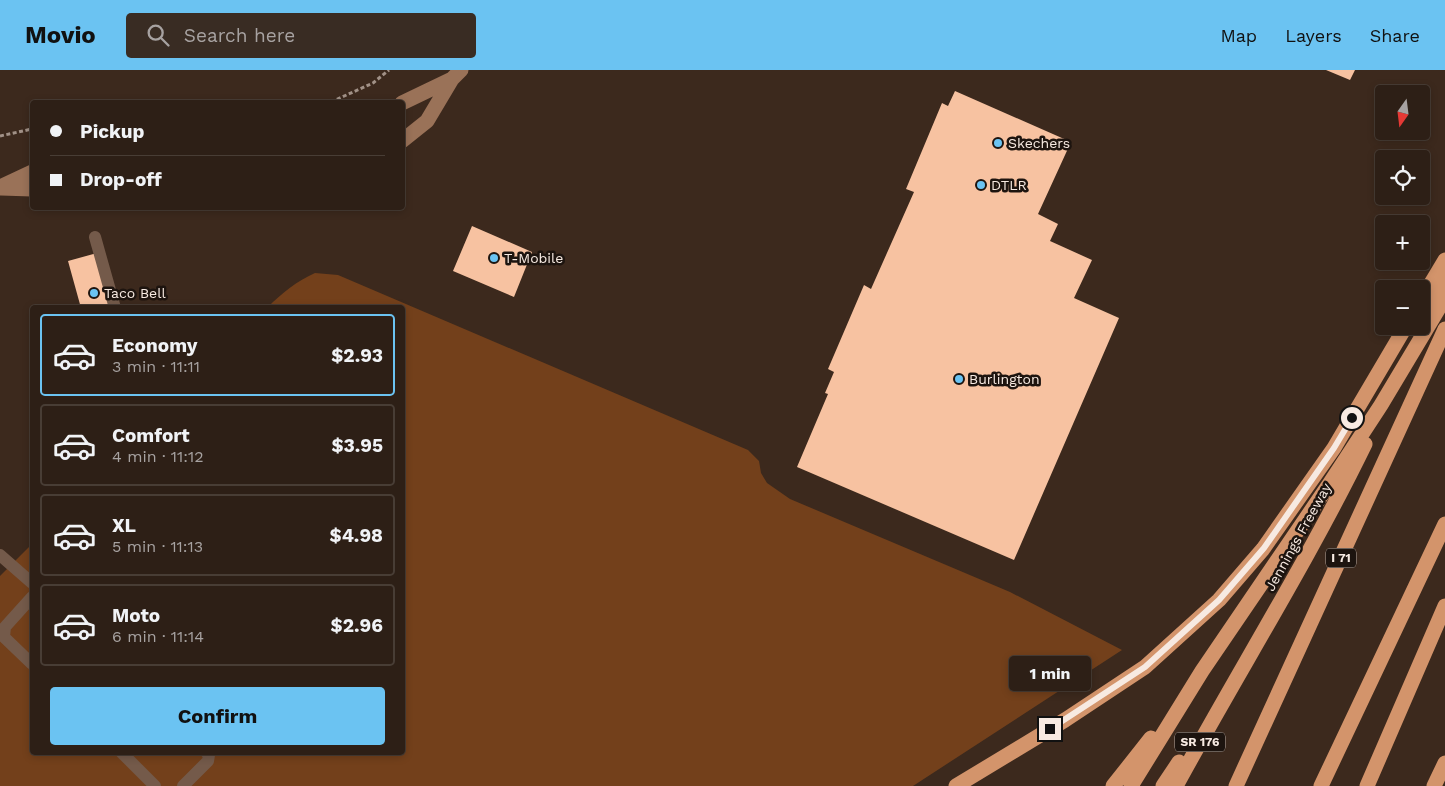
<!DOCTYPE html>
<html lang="en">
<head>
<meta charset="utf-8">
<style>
	body { margin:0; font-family:"Work Sans",sans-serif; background:#392c23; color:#f1f3f6; height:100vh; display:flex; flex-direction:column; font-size:19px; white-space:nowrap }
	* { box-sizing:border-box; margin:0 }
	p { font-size:16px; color:#a7a2a1 }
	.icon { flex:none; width:28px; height:28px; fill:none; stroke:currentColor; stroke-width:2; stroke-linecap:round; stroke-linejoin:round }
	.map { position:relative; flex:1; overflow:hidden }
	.side { position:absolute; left:30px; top:235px; width:375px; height:450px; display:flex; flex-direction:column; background:#2d1f16; border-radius:5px; box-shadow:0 2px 8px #0003,0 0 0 1px #483d35 }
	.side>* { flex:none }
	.top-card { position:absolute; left:30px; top:30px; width:375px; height:110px; border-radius:5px; box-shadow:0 2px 8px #0003,0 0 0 1px #483d35; display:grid; align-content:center; height:110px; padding:0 20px; background:#2d1f16 }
	.needle { width:32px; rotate:194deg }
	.tools { position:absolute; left:1375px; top:15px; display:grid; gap:10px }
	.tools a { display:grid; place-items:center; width:55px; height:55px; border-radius:5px; background:#2d1f16; box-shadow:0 2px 8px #0003,0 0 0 1px #483d35; font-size:25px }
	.end { position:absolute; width:22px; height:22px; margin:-11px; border:6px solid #f7eae2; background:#111; box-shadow:0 0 0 2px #111 }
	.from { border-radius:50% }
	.bubble { position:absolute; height:35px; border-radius:5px; background:#2d1f16; box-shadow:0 2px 8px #0003,0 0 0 1px #483d35; font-size:16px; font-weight:700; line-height:35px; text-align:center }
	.top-card b { display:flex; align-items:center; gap:18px; height:48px; font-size:19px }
	.top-card b+b { border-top:1px solid #483d35 }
	.top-card i { width:12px; height:12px; background:#f1f3f6 }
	ul { padding:9px 0 0; list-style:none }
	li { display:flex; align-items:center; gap:15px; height:82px; margin:0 10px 8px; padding:0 10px; border:2px solid #483d35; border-radius:5px }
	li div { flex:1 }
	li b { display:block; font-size:19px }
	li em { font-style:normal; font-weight:700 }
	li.active { border-color:#6bc3f2 }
	li>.icon { width:45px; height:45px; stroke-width:1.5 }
	.cta { display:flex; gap:10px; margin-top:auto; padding:10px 20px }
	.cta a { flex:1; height:58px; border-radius:5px; background:#6bc3f2; color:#111; font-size:20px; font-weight:700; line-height:58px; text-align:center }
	header { display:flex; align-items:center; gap:30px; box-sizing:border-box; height:70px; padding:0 25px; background:#6bc3f2; color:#111 }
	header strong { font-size:24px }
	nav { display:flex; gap:28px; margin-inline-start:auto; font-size:18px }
	.search { width:350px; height:45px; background:#392c23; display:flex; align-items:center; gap:12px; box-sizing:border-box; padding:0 18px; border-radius:5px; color:#a7a2a1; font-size:19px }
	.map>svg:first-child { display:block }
	.green { fill:#73401b }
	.building { fill:#f7c2a1 }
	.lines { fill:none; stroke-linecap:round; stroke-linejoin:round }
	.path { stroke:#a19187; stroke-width:3; stroke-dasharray:4 2.5; stroke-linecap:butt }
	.lane { stroke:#745a4a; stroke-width:12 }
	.secondary { stroke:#9a7258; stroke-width:15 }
	.highway { stroke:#d3946b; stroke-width:15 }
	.route { stroke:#f7eae2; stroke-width:6 }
	.poi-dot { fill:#6bc3f2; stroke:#1d140f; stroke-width:2 }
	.labels { text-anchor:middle; stroke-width:5; stroke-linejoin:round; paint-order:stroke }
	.shield { fill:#1d140f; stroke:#b6aaa3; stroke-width:1 }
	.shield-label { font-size:12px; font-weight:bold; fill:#f7eae2 }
	.poi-label { font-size:14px; fill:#f7eae2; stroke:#1d140f; text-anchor:start }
	.street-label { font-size:14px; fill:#f7eae2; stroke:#1d140f }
</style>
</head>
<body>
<header>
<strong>Movio</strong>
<div class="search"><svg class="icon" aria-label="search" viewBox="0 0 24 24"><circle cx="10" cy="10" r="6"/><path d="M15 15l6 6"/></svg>Search here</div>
<nav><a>Map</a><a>Layers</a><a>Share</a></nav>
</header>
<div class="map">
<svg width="1445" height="716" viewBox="0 0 1445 716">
	<rect width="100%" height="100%" fill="#3c291d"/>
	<path class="green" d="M 315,203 L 338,205 L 748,380 L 759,391 L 761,403 L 767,413 L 790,429 L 1010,522 L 1122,580 L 913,716 L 0,716 L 0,506 L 32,474 L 32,682 L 402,682 L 402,238 L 268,237 C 282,223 297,211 315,203 Z"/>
	<path class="building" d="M 1326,0 L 1355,0 L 1350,10 Z
		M 955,21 L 1071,72 L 1038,144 L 1058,154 L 1050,171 L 1092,190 L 1074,228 L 1119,248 L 1014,490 L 797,397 L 828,324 L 825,323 L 834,302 L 828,299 L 864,215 L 871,219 L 914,122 L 906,119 L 942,33 L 948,36 Z
		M 472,156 L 532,182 L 514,227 L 453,201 Z
		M 97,183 L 113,238 L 81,238 L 68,191 Z"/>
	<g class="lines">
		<path class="path" d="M 331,32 L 373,13 L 389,0
			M 0,66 L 32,59"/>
		<path class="lane" d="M 95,167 L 115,238
			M 0,485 L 32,513
			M 32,527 L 5,557 L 4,567 L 32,594
			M 121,682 L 155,716
			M 183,716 L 208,691 L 209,685 L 206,682"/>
		<path class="secondary" d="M 402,33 L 452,9
			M 402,71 L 427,51 L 452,9 L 461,0
			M 0,117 L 32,102
			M 1,118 L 32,119"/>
		<path class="highway" d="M 1421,230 L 1445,190
			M 1433,237 L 1445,210
			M 956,716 L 1065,650 L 1145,597 L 1219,530 L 1263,479 L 1334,378 L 1406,256
			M 1113,716 L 1151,668
			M 1131,716 L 1202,601 L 1330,413 L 1381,335 L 1445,228
			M 1163,716 L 1179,692
			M 1176,716 C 1238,602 1308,491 1365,374
			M 1236,716 L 1445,259
			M 1321,716 L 1445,454
			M 1367,716 L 1445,536
			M 1434,716 L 1445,693"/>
	</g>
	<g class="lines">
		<path class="route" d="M 1050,659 L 1145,597 L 1219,530 L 1264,478 L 1334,378 L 1352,348"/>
	</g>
	<g class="poi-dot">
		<circle cx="998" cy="73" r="5"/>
		<circle cx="981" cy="115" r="5"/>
		<circle cx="494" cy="188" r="5"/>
		<circle cx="94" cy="223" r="5"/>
		<circle cx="959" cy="309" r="5"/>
	</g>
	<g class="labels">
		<g class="shield">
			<rect x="1326" y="478.5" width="30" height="19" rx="4"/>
			<rect x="1175" y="662.5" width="50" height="19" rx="4"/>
		</g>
		<g class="shield-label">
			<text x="1341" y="492">I 71</text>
			<text x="1200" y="676">SR 176</text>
		</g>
		<g class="poi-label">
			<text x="1008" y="78">Skechers</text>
			<text x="991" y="120">DTLR</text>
			<text x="504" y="193">T-Mobile</text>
			<text x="104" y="228">Taco Bell</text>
			<text x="969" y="314">Burlington</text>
		</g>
		<g class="street-label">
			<text transform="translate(1298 467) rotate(-61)" y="5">Jennings Freeway</text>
		</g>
	</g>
</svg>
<div class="tools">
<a><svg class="needle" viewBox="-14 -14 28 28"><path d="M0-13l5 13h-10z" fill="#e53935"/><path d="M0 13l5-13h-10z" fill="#a7a2a1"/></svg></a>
<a><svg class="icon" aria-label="locate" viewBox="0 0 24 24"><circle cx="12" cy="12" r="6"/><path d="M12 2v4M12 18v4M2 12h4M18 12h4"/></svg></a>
<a>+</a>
<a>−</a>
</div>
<i class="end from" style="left:1352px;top:348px"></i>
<i class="end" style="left:1050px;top:659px"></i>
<div class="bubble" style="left:1009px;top:586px;width:82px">1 min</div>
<div class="top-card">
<b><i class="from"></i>Pickup</b>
<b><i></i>Drop-off</b>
</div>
<section class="side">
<ul>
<li class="active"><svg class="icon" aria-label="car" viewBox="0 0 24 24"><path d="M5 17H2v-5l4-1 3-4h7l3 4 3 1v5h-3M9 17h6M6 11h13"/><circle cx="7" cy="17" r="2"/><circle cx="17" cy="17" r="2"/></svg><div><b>Economy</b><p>3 min · 11:11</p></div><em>$2.93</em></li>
<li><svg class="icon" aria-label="car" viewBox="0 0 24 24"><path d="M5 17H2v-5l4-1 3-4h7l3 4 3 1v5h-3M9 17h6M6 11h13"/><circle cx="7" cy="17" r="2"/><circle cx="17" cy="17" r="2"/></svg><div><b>Comfort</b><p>4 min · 11:12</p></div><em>$3.95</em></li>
<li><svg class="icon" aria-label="car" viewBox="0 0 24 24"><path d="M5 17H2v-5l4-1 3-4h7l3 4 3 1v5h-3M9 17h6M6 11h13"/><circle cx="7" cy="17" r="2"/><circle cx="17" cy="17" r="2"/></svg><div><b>XL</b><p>5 min · 11:13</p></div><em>$4.98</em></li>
<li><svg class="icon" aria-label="car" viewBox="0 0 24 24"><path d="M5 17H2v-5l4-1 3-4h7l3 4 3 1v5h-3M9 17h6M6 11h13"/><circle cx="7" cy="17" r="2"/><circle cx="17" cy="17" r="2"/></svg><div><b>Moto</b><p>6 min · 11:14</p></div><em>$2.96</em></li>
</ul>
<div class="cta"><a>Confirm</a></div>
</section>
</div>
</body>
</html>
